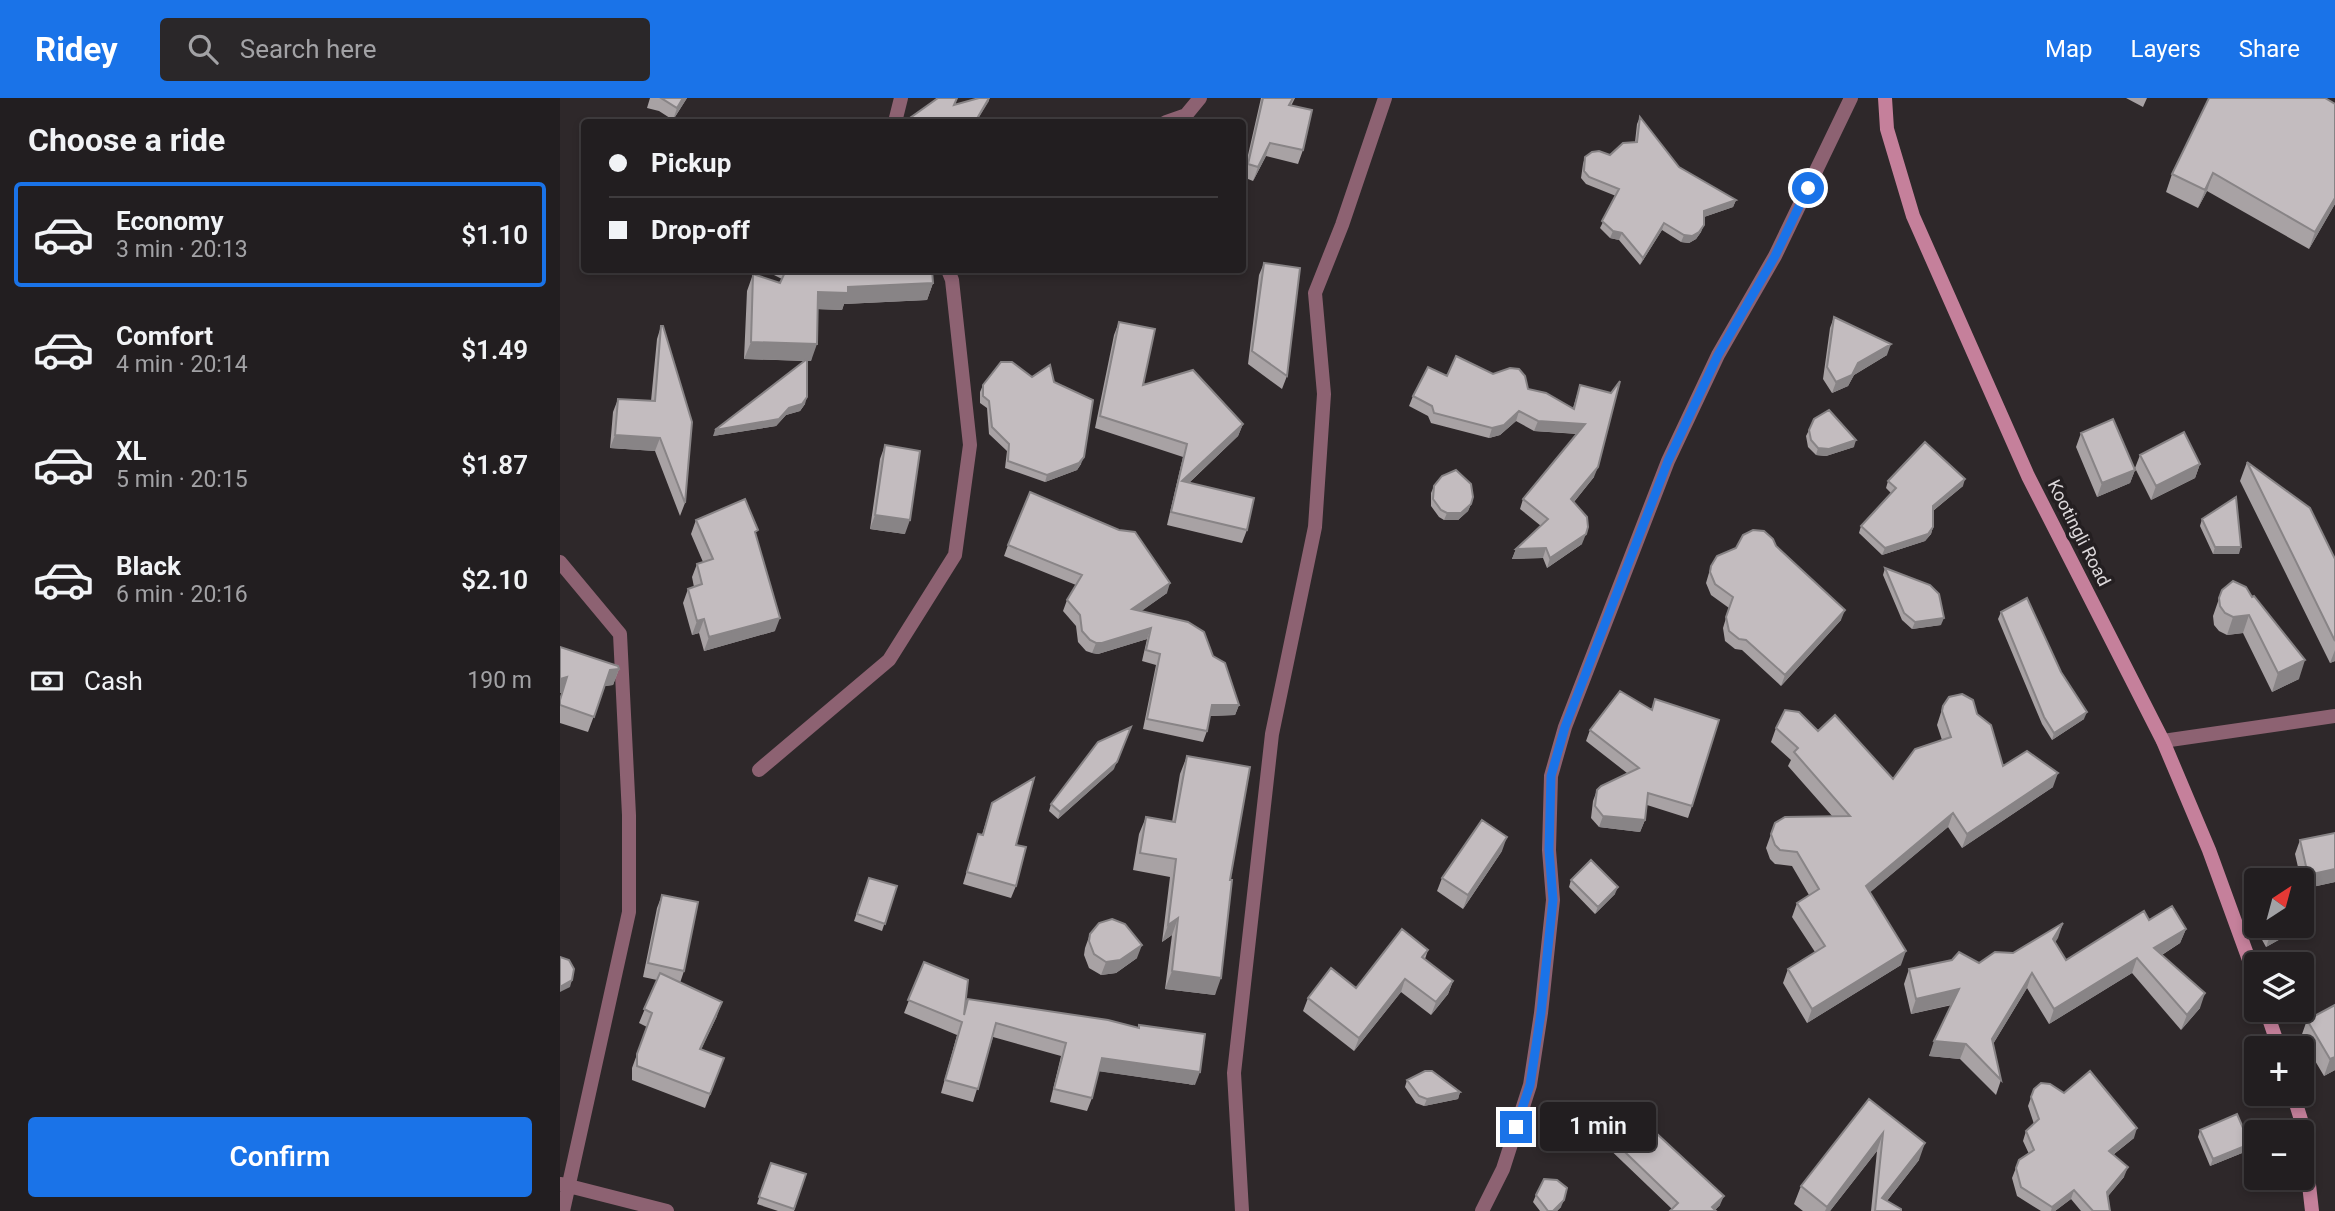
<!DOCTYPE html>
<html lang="en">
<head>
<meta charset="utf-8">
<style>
	body { margin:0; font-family:Roboto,sans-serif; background:#2a2729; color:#f1f3f6; height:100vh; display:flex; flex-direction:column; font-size:26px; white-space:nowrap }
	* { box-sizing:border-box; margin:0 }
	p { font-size:23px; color:#a2a2a5 }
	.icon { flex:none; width:38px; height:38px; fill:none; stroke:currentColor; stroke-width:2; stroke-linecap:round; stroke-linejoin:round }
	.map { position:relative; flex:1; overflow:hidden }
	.side { display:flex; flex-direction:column; background:#221e20; width:560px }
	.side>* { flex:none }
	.top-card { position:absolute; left:21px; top:21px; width:665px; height:154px; border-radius:7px; box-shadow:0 4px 10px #0003,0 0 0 2px #3f3c3e; display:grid; align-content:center; height:154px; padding:0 28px; background:#221e20 }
	.needle { width:46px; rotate:36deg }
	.buttons { position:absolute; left:1684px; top:770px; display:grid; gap:14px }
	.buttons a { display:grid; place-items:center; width:70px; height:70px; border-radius:7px; background:#221e20; box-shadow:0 4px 10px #0003,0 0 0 2px #3f3c3e; font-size:35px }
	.end { position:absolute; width:32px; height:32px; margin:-16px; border:9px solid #1a73e8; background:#fff; box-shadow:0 0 0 4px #fff }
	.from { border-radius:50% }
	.bubble { position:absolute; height:49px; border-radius:7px; background:#221e20; box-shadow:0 4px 10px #0003,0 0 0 2px #3f3c3e; font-size:23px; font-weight:600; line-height:49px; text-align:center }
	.top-card b { display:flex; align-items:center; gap:24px; height:66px; font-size:26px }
	.top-card b+b { border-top:2px solid #3f3c3e }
	.top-card i { width:18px; height:18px; background:#f1f3f6 }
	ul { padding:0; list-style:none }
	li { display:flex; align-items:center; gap:21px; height:105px; margin:0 14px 10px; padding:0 14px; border:4px solid transparent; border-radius:7px }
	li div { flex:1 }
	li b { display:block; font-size:26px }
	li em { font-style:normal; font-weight:600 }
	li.selected { border-color:#1a73e8 }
	li>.icon { width:63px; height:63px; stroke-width:1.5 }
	h2 { padding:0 28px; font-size:32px; line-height:84px }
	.pay { display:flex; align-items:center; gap:18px; height:77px; padding:0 28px; font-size:26px }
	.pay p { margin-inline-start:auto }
	.action { display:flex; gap:14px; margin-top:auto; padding:14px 28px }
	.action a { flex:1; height:80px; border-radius:7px; background:#1a73e8; color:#fff; font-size:28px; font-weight:600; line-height:80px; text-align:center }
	header { display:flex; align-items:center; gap:42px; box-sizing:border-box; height:98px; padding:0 35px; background:#1a73e8; color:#fff }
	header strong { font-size:33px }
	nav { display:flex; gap:38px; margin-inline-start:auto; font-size:24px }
	.search { width:490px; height:63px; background:#2a2729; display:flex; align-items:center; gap:18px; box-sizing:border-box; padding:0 24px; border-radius:7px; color:#a2a2a5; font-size:26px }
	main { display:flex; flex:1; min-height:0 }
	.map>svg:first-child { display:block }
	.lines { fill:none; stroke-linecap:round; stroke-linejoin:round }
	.street { stroke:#8d6272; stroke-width:14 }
	.secondary { stroke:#c5809b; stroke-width:14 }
	.wall { fill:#a8a2a4 }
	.shaded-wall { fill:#888486 }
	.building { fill:#c3bcbf; stroke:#888486; stroke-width:2 }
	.route { stroke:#1a73e8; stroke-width:9 }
	.labels { text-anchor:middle; stroke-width:7; stroke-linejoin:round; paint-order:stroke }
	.street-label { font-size:18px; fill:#dcd8da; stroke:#241f21 }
</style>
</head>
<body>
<header>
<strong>Ridey</strong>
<div class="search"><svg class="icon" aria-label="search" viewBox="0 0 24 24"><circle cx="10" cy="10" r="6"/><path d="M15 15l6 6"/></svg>Search here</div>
<nav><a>Map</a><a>Layers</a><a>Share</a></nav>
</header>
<main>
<section class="side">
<h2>Choose a ride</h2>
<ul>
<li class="selected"><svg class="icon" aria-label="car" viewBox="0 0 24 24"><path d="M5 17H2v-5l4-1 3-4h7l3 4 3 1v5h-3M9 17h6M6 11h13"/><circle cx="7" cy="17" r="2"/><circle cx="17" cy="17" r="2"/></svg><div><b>Economy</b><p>3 min · 20:13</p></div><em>$1.10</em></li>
<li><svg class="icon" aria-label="car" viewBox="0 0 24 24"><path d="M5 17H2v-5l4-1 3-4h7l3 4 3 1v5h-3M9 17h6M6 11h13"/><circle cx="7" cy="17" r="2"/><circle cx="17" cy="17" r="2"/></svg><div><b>Comfort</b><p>4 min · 20:14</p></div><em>$1.49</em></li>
<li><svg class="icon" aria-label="car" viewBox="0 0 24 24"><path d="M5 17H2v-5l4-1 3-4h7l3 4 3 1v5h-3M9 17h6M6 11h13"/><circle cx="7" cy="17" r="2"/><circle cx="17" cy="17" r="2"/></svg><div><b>XL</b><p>5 min · 20:15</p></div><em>$1.87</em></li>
<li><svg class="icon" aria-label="car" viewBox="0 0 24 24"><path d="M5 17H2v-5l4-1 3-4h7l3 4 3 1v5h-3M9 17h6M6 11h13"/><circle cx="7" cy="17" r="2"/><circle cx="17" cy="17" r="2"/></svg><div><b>Black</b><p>6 min · 20:16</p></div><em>$2.10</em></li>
</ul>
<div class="pay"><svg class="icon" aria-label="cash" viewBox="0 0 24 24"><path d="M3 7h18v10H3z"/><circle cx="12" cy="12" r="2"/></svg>Cash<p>190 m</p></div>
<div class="action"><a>Confirm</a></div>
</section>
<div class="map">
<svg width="1775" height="1113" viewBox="0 0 1775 1113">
	<rect width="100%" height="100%" fill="#2e282a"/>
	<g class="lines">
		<path class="street" d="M 335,24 L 341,0
			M 606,24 L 626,17 L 640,0
			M 0,464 L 60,536 L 69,717 L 69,814 L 3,1113
			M 1603,643 L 1775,618
			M 199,672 L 329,562 L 395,457 L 410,347 L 392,182 L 388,172
			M 1,1086 L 107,1113
			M 682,1113 L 674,975 L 712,636 L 755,429 L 764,296 L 755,195 L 782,127 L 825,0
			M 922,1113 L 943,1071 L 970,987 L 981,915 L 993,802 L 989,752 L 991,678 L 1005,629 L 1108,363 L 1158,257 L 1215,158 L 1291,0"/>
		<path class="secondary" d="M 1325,0 L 1327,31 L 1353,118 L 1468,378 L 1603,643 L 1649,752 L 1696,881
			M 1706,912 L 1719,950
			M 1733,996 L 1742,1025 L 1752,1113"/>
	</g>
	<path class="wall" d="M 90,0 L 127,0 L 113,22 L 99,13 L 87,10 Z
		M 701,0 L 735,0 L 731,8 L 743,52 L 738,66 L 706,58 L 693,83 L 683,79 Z
		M 1566,0 L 1587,0 L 1583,9 Z
		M 1775,6 L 1775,106 L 1749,151 L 1647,93 L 1638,110 L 1606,94 L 1612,76 Z
		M 1080,19 L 1119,69 L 1176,102 L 1173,109 L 1144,119 L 1141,134 L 1136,141 L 1129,145 L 1121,144 L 1102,132 L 1080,167 L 1059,142 L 1050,140 L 1040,130 L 1056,98 L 1026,86 L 1021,80 L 1023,66 L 1025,59 L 1050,57 L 1075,44 L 1077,26 Z
		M 704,165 L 727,278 L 722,291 L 688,266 L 699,177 Z
		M 204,172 L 372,172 L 373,185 L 367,202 L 284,206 L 282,212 L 258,211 L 251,263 L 247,263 L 245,306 L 240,313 L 226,317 L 216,328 L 153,338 L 244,263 L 184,261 L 187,193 L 193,176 L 220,185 L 222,181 Z
		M 1274,219 L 1327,257 L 1294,277 L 1288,288 L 1272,295 L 1263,281 L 1270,230 Z
		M 559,224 L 583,287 L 683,326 L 678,338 L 629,385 L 687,432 L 682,445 L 607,427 L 623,359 L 535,330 L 554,237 Z
		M 101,228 L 125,405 L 120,418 L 95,353 L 50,350 L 53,314 L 58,301 L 91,303 L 97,241 Z
		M 933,276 L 1013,310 L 1020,287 L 1034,379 L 1014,404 L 1022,446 L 987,470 L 983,460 L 952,461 L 956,451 L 981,428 L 960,411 L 963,401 L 1017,336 L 974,333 L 956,323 L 940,337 L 929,340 L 871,325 L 868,318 L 849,308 L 853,298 L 887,278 Z
		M 472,279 L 494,284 L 521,366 L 517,372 L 485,384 L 445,370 L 447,353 L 429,336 L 427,310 L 420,305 L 420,294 L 423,287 Z
		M 1249,332 L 1294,349 L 1266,358 L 1256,357 L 1248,349 L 1246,338 Z
		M 1521,335 L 1575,372 L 1570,385 L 1537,399 L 1516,349 Z
		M 325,347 L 345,436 L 310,431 L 320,361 Z
		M 1580,357 L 1640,366 L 1635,380 L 1591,402 L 1575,370 Z
		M 1687,364 L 1775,461 L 1775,563 L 1770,565 L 1680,383 Z
		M 1328,383 L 1403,388 L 1373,413 L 1373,429 L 1371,436 L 1365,443 L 1322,457 L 1299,435 L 1301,428 L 1331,395 L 1326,390 Z
		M 874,388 L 911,406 L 908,413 L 898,422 L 884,422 L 879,419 L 871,408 L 871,395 Z
		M 1642,421 L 1679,456 L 1653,456 L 1640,428 Z
		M 136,422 L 196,438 L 215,533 L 144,553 L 139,535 L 132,537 L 123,505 L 128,491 L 134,489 L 132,479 L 137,466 L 143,464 L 131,436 Z
		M 448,447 L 607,495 L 581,513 L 653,558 L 679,607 L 675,617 L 650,618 L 647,633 L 643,644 L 583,631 L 596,567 L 582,563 L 587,541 L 538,556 L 532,555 L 526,553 L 518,544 L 516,528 L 503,513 L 507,502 L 516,487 L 444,458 Z
		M 1216,448 L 1281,522 L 1221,588 L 1182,552 L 1175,551 L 1165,543 L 1163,530 L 1169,510 L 1151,497 L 1146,485 L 1151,468 Z
		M 1325,470 L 1381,527 L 1352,531 L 1342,522 L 1323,477 Z
		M 1662,492 L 1692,499 L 1739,581 L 1712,594 L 1683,535 L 1667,537 L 1659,533 L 1654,527 L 1653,518 Z
		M 1441,514 L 1501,574 L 1524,621 L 1492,642 L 1482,626 L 1438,521 Z
		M 59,571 L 53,587 L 45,588 L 28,634 L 0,625 L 0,600 L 2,595 Z
		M 1383,608 L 1417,616 L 1443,668 L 1493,689 L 1402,750 L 1388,729 L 1310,794 L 1341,867 L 1247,925 L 1223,885 L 1228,871 L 1255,854 L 1232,819 L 1237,805 L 1249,797 L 1232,768 L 1215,766 L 1210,761 L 1206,750 L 1215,725 L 1273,719 L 1228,668 L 1231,662 L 1211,644 L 1216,630 L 1258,633 L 1333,681 L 1382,642 L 1377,627 Z
		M 1030,632 L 1132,708 L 1128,720 L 1087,707 L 1085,722 L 1080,734 L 1039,729 L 1031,720 L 1033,703 L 1037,692 L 1067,675 L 1026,643 Z
		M 627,658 L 670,782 L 655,897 L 605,891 L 612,837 L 602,844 L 610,779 L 573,772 L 579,736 L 586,719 L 612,724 L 620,676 Z
		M 554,671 L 498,721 L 489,713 L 491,706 Z
		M 432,705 L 456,747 L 456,788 L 451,800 L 403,786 L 418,736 L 422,737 Z
		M 1775,735 L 1775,784 L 1743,791 L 1735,756 L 1740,742 Z
		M 942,753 L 903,811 L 877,793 L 882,780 Z
		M 309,780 L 337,788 L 322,833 L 294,823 Z
		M 1011,782 L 1055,796 L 1035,816 L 1009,789 Z
		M 1696,788 L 1696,828 L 1737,828 L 1735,833 L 1706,849 L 1682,806 L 1687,793 Z
		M 102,797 L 124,873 L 120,885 L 157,918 L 141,951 L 164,960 L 145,1010 L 72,982 L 72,970 L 87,929 L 79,925 L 97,882 L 83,879 L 97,810 Z
		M 1589,822 L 1626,831 L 1620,845 L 1602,857 L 1640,910 L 1621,932 L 1572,875 L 1489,926 L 1467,890 L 1433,946 L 1441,982 L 1436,997 L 1400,961 L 1369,958 L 1392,907 L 1351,916 L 1344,886 L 1349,871 L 1419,865 L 1453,855 L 1503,825 L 1495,844 L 1506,862 Z
		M 530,836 L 577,860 L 556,875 L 541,877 L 529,870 L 524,857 L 525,850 Z
		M 868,852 L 865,861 L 893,883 L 888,896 L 871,917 L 841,894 L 794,953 L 743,913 L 748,900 L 796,890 Z
		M 364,864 L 404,911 L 408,901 L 635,987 L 539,973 L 532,1000 L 527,1013 L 490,1004 L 501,958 L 433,939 L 413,1004 L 381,995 L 397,937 L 344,915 Z
		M 1775,907 L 1775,972 L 1764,978 L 1741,939 L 1747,922 Z
		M 847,982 L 900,994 L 898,1001 L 864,1008 L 856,1005 L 845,989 Z
		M 1474,991 L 1504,995 L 1574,1040 L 1553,1057 L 1564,1079 L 1548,1098 L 1550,1113 L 1521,1113 L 1511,1101 L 1495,1113 L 1481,1113 L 1457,1098 L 1452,1080 L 1459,1062 L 1469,1056 L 1463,1043 L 1466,1033 L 1474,1026 L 1468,1008 Z
		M 1309,1001 L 1359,1062 L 1327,1103 L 1341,1113 L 1311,1113 L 1317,1053 L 1270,1113 L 1243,1113 L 1234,1106 L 1241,1088 Z
		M 1640,1032 L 1690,1046 L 1687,1053 L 1650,1068 L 1638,1039 Z
		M 1043,1033 L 1160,1107 L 1155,1112 L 1112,1111 L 1040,1042 Z
		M 211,1065 L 246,1076 L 234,1113 L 218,1113 L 197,1106 Z
		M 976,1097 L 1001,1109 L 997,1113 L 980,1113 L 973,1104 Z"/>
	<path class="shaded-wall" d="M 123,0 L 127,0 L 113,22 L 117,10 Z
		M 429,0 L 429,3 L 416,24 L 415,24 Z
		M 710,45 L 706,58 L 693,83 L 698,69 Z
		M 1653,75 L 1647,93 L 1638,110 L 1645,92 Z
		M 1775,100 L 1775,106 L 1749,151 L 1755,134 Z
		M 1176,102 L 1173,109 L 1141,120 L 1144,113 Z
		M 1104,125 L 1102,132 L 1080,167 L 1083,160 Z
		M 1144,127 L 1141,134 L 1136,141 L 1129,145 L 1121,144 L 1124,137 Z
		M 1053,133 L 1062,135 L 1059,142 L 1050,140 Z
		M 373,185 L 367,202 L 284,206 L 282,212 L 252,211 L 258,194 L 288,189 Z
		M 191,244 L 257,246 L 251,263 L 184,261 Z
		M 1331,246 L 1327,257 L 1294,277 L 1288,288 L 1272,295 L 1276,284 L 1298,265 Z
		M 247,299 L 245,306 L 240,313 L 226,317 L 216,328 L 153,338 L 155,332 L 229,310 Z
		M 959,313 L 956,323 L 940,337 L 929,340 L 932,330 Z
		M 978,323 L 1025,326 L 1021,336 L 974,333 Z
		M 683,326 L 678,338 L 617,396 L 622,383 Z
		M 55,337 L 100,340 L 95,353 L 50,350 Z
		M 1296,342 L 1294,349 L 1266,358 L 1256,357 L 1258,350 Z
		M 524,359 L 521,366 L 517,372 L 485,384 L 487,377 Z
		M 1640,366 L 1635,380 L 1591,402 L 1596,388 Z
		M 1038,369 L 1034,379 L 1008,411 L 1011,401 Z
		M 1575,372 L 1570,385 L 1537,399 L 1542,385 Z
		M 1405,381 L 1403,388 L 1370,415 L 1373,408 Z
		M 911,406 L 908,413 L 898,422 L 884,422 L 887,415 Z
		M 315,417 L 350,422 L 345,436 L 310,431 Z
		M 1373,429 L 1371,436 L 1365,443 L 1322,457 L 1325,450 Z
		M 1026,436 L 1022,446 L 987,470 L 990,460 Z
		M 1655,449 L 1681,449 L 1679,456 L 1653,456 Z
		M 986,450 L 983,460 L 952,461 L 956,451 Z
		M 610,485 L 607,495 L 569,522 L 572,511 Z
		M 1285,512 L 1281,522 L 1221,588 L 1225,577 Z
		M 1689,517 L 1683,535 L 1667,537 L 1673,519 Z
		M 220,520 L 215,533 L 144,553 L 149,539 Z
		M 1384,520 L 1381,527 L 1352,531 L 1355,524 Z
		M 144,521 L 139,535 L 132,537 L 137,523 Z
		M 591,530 L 587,541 L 538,556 L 532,555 L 536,545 Z
		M 1775,552 L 1775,563 L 1770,565 Z
		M 1745,562 L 1739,581 L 1712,594 L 1718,575 Z
		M 59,571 L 53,587 L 44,588 L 50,572 Z
		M 7,579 L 2,595 L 0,595 L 0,581 Z
		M 652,607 L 679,607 L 675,617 L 648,618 Z
		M 1527,614 L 1524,621 L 1492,642 L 1494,635 Z
		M 571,629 L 554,671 L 498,721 L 500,714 Z
		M 1498,675 L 1493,689 L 1402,750 L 1407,736 Z
		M 1393,715 L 1388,729 L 1301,802 L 1306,788 Z
		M 1043,718 L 1085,722 L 1080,734 L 1039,729 Z
		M 947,739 L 942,753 L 903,811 L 908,797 Z
		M 1775,771 L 1775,784 L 1743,791 L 1748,777 Z
		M 1058,789 L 1055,796 L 1035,816 L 1038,809 Z
		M 618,820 L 612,837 L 602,844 L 608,827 Z
		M 1503,825 L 1498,840 L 1488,856 L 1493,841 Z
		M 1725,828 L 1737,828 L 1735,833 L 1706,849 L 1711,835 Z
		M 1626,831 L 1620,845 L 1589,865 L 1594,850 Z
		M 582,847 L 577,860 L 556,875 L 541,877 L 546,864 Z
		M 1346,853 L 1341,867 L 1247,925 L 1252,911 Z
		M 1577,860 L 1572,875 L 1489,926 L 1494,911 Z
		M 612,873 L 661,880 L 655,897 L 605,891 Z
		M 1472,875 L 1467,890 L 1427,956 L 1432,941 Z
		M 845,881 L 841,894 L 794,953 L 799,940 Z
		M 12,882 L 10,889 L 0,894 L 0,889 Z
		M 893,883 L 888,896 L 871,917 L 876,904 Z
		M 1399,891 L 1394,906 L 1351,916 L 1356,901 Z
		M 1645,895 L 1640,910 L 1621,932 L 1627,917 Z
		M 162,904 L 157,918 L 135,965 L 140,951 Z
		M 1374,943 L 1406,946 L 1400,961 L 1369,958 Z
		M 1775,959 L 1775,972 L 1764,978 L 1770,961 Z
		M 542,960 L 640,974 L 635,987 L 537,973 Z
		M 900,994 L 898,1001 L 864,1008 L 867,1001 Z
		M 1577,1030 L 1574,1040 L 1545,1063 L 1549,1053 Z
		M 1323,1035 L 1317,1053 L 1270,1113 L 1265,1113 L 1267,1109 Z
		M 1365,1045 L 1359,1062 L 1319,1113 L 1322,1100 Z
		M 1690,1046 L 1687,1053 L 1650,1068 L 1653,1061 Z
		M 1568,1069 L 1564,1079 L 1544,1103 L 1547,1094 Z
		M 1514,1092 L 1511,1101 L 1495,1113 L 1491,1113 L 1492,1109 Z
		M 1164,1098 L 1160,1107 L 1154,1113 L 1152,1109 Z
		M 1004,1102 L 1001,1109 L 997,1113 L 993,1113 Z"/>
	<path class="building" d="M 101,0 L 123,0 L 117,10 Z
		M 378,0 L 397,0 L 394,7 L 419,0 L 429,0 L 415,24 L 351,24 L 350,20 Z
		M 703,0 L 733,0 L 729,7 L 752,12 L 743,52 L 710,45 L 698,69 L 688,66 Z
		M 1649,0 L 1765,0 L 1775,6 L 1775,100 L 1755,134 L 1653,75 L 1645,92 L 1612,76 Z
		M 1080,19 L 1119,69 L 1176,102 L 1144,113 L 1144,127 L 1139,134 L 1132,138 L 1124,137 L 1104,125 L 1083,160 L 1062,135 L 1053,133 L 1042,123 L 1059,91 L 1029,79 L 1024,73 L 1025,59 L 1032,54 L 1039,53 L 1050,57 L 1063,45 L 1077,44 Z
		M 704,165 L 740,170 L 727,278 L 692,253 Z
		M 226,172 L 372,172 L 373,185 L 288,189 L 288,195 L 258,194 L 257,246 L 191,244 L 193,176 L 220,185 Z
		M 1274,219 L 1331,246 L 1298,265 L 1292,277 L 1276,284 L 1267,269 Z
		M 559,224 L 595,231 L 583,287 L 633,272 L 683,326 L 622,383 L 694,400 L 687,432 L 611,414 L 627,346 L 540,318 Z
		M 101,228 L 103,228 L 132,324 L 125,405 L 100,340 L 55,337 L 58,301 L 95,303 Z
		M 896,258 L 933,276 L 950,270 L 959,271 L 965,278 L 968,291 L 986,295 L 1014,311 L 1020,287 L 1051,295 L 1060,283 L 1038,369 L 1011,401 L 1027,419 L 1028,429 L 1026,436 L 990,460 L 986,450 L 956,451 L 988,421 L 963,401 L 1025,326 L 978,323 L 959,313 L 944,327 L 932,330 L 874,315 L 872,308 L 853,298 L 868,269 L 887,278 Z
		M 247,261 L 247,299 L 242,306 L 229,310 L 219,321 L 155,332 Z
		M 441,264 L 452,264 L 472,279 L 490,267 L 494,284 L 533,302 L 524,359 L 519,365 L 487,377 L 448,363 L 449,346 L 432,329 L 429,303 L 423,298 L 423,287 Z
		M 1269,312 L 1296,342 L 1269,351 L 1258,350 L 1251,342 L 1249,332 L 1254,321 Z
		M 1553,321 L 1575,372 L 1542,385 L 1521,335 Z
		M 1624,334 L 1640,366 L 1596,388 L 1580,357 Z
		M 1365,344 L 1405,381 L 1373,408 L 1373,429 L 1368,436 L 1325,450 L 1301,428 L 1336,390 L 1328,383 Z
		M 325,347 L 360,353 L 350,422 L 315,417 Z
		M 1687,364 L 1750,410 L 1775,461 L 1775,543 Z
		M 896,372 L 911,386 L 913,399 L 911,406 L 901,415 L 887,415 L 881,412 L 873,401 L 874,388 L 882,378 Z
		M 470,394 L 559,432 L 575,434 L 610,485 L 572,511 L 628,524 L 644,534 L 653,558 L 665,565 L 679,607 L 652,607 L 647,633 L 587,621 L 600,556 L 586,552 L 591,530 L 542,545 L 536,545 L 530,542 L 522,533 L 520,517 L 507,502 L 522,477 L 448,447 Z
		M 1676,399 L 1681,449 L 1655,449 L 1642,421 Z
		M 185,401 L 198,432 L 195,434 L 220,520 L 149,539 L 144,521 L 137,523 L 128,491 L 142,486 L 137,466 L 153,461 L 136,422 Z
		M 1193,432 L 1204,433 L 1213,441 L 1216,448 L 1285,512 L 1225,577 L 1186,542 L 1179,541 L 1169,533 L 1166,519 L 1173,499 L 1155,486 L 1150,474 L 1151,468 L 1157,458 L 1176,450 L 1183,437 Z
		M 1325,470 L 1370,487 L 1379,496 L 1384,520 L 1355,524 L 1344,515 Z
		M 1673,483 L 1686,489 L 1692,499 L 1694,498 L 1745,562 L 1718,575 L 1689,517 L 1673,519 L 1665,515 L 1660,508 L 1659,500 L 1662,492 Z
		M 1467,500 L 1501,574 L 1527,614 L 1494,635 L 1484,619 L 1441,514 Z
		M 0,549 L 58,568 L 59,571 L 50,572 L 34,619 L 0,607 L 0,602 L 7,579 L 0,581 Z
		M 1060,593 L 1092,612 L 1095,601 L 1159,622 L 1132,708 L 1088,695 L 1085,722 L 1043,718 L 1035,708 L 1037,692 L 1041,688 L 1079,670 L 1030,632 Z
		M 1402,596 L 1413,602 L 1417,616 L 1431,627 L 1443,668 L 1467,653 L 1498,675 L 1407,736 L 1393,715 L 1306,788 L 1346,853 L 1252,911 L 1228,871 L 1265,848 L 1237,805 L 1259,791 L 1237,754 L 1220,752 L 1215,747 L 1211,736 L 1215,725 L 1225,719 L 1290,718 L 1234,654 L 1238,650 L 1216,630 L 1225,612 L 1239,614 L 1258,633 L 1275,617 L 1333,681 L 1355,651 L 1391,639 L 1382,613 L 1383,608 L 1389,599 Z
		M 571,629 L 557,664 L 500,714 L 491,706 L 538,644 Z
		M 627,658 L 690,669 L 670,782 L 672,782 L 661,880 L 612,873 L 618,820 L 608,827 L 616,761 L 580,755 L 586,719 L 615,724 Z
		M 474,680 L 456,747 L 466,749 L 456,788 L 407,774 L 418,736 L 423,737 L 432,705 Z
		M 922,722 L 947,739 L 908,797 L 882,780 Z
		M 1775,735 L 1775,771 L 1748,777 L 1740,742 Z
		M 1031,762 L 1058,789 L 1038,809 L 1011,782 Z
		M 1715,776 L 1718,782 L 1705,782 Z
		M 309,780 L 337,788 L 325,826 L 297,816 Z
		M 1696,788 L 1696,808 L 1687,793 Z
		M 102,797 L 138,804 L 124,873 L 88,865 Z
		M 1612,808 L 1626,831 L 1594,850 L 1645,895 L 1627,917 L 1577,860 L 1494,911 L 1472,875 L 1432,941 L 1441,982 L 1406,946 L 1374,943 L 1399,891 L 1356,901 L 1349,871 L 1392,862 L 1399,854 L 1419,865 L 1435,854 L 1453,855 L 1503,825 L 1493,841 L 1506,862 L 1584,813 L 1589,822 Z
		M 552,821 L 565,826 L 582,847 L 560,862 L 546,864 L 534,856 L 529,843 L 530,836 L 539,825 Z
		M 1707,828 L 1725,828 L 1711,835 Z
		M 842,831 L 868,852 L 862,859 L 893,883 L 876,904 L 845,881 L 799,940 L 748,900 L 771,870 L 796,890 Z
		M 0,859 L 9,862 L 14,871 L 12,882 L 0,889 Z
		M 364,864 L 408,882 L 404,917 L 408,901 L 548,922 L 579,930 L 579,927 L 645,936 L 640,974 L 542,960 L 532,1000 L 494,991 L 506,945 L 436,925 L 418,991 L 385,982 L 402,924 L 348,902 Z
		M 100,875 L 162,904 L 140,951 L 164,960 L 150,996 L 77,968 L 77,956 L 92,915 L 84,911 Z
		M 1775,907 L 1775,959 L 1770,961 L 1747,922 Z
		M 865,973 L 872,973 L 900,994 L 867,1001 L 859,998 L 847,982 Z
		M 1530,973 L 1577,1030 L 1549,1053 L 1568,1069 L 1547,1094 L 1550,1113 L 1533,1113 L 1514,1092 L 1492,1109 L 1461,1089 L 1456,1070 L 1459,1062 L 1474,1052 L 1466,1033 L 1479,1021 L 1471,999 L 1474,991 L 1481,985 L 1490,986 L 1504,995 Z
		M 1309,1001 L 1365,1045 L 1322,1100 L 1341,1111 L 1341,1113 L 1315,1113 L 1323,1035 L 1267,1109 L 1241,1088 Z
		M 1067,1008 L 1164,1098 L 1152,1109 L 1156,1113 L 1110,1113 L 1118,1105 L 1043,1033 Z
		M 1677,1016 L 1690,1046 L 1653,1061 L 1640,1032 Z
		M 211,1065 L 246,1076 L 234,1111 L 199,1099 Z
		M 984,1081 L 997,1082 L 1007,1090 L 1004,1102 L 993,1113 L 988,1113 L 976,1097 Z"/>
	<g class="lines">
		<path class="route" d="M 956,1029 L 970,987 L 981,915 L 993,802 L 989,752 L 991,678 L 1005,629 L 1108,363 L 1158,257 L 1215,158 L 1248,90"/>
	</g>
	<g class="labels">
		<g class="street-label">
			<text transform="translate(1519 435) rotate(63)" y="6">Kootingli Road</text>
		</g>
	</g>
</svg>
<div class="buttons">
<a><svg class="needle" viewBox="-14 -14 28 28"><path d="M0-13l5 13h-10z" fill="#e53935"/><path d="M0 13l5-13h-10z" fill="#a2a2a5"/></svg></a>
<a><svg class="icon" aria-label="layers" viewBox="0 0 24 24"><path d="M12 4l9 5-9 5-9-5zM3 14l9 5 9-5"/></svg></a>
<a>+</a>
<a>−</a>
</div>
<i class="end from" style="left:1248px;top:90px"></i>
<i class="end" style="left:956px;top:1029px"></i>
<div class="bubble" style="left:980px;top:1004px;width:116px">1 min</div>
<div class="top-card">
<b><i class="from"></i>Pickup</b>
<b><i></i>Drop-off</b>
</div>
</div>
</main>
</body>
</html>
